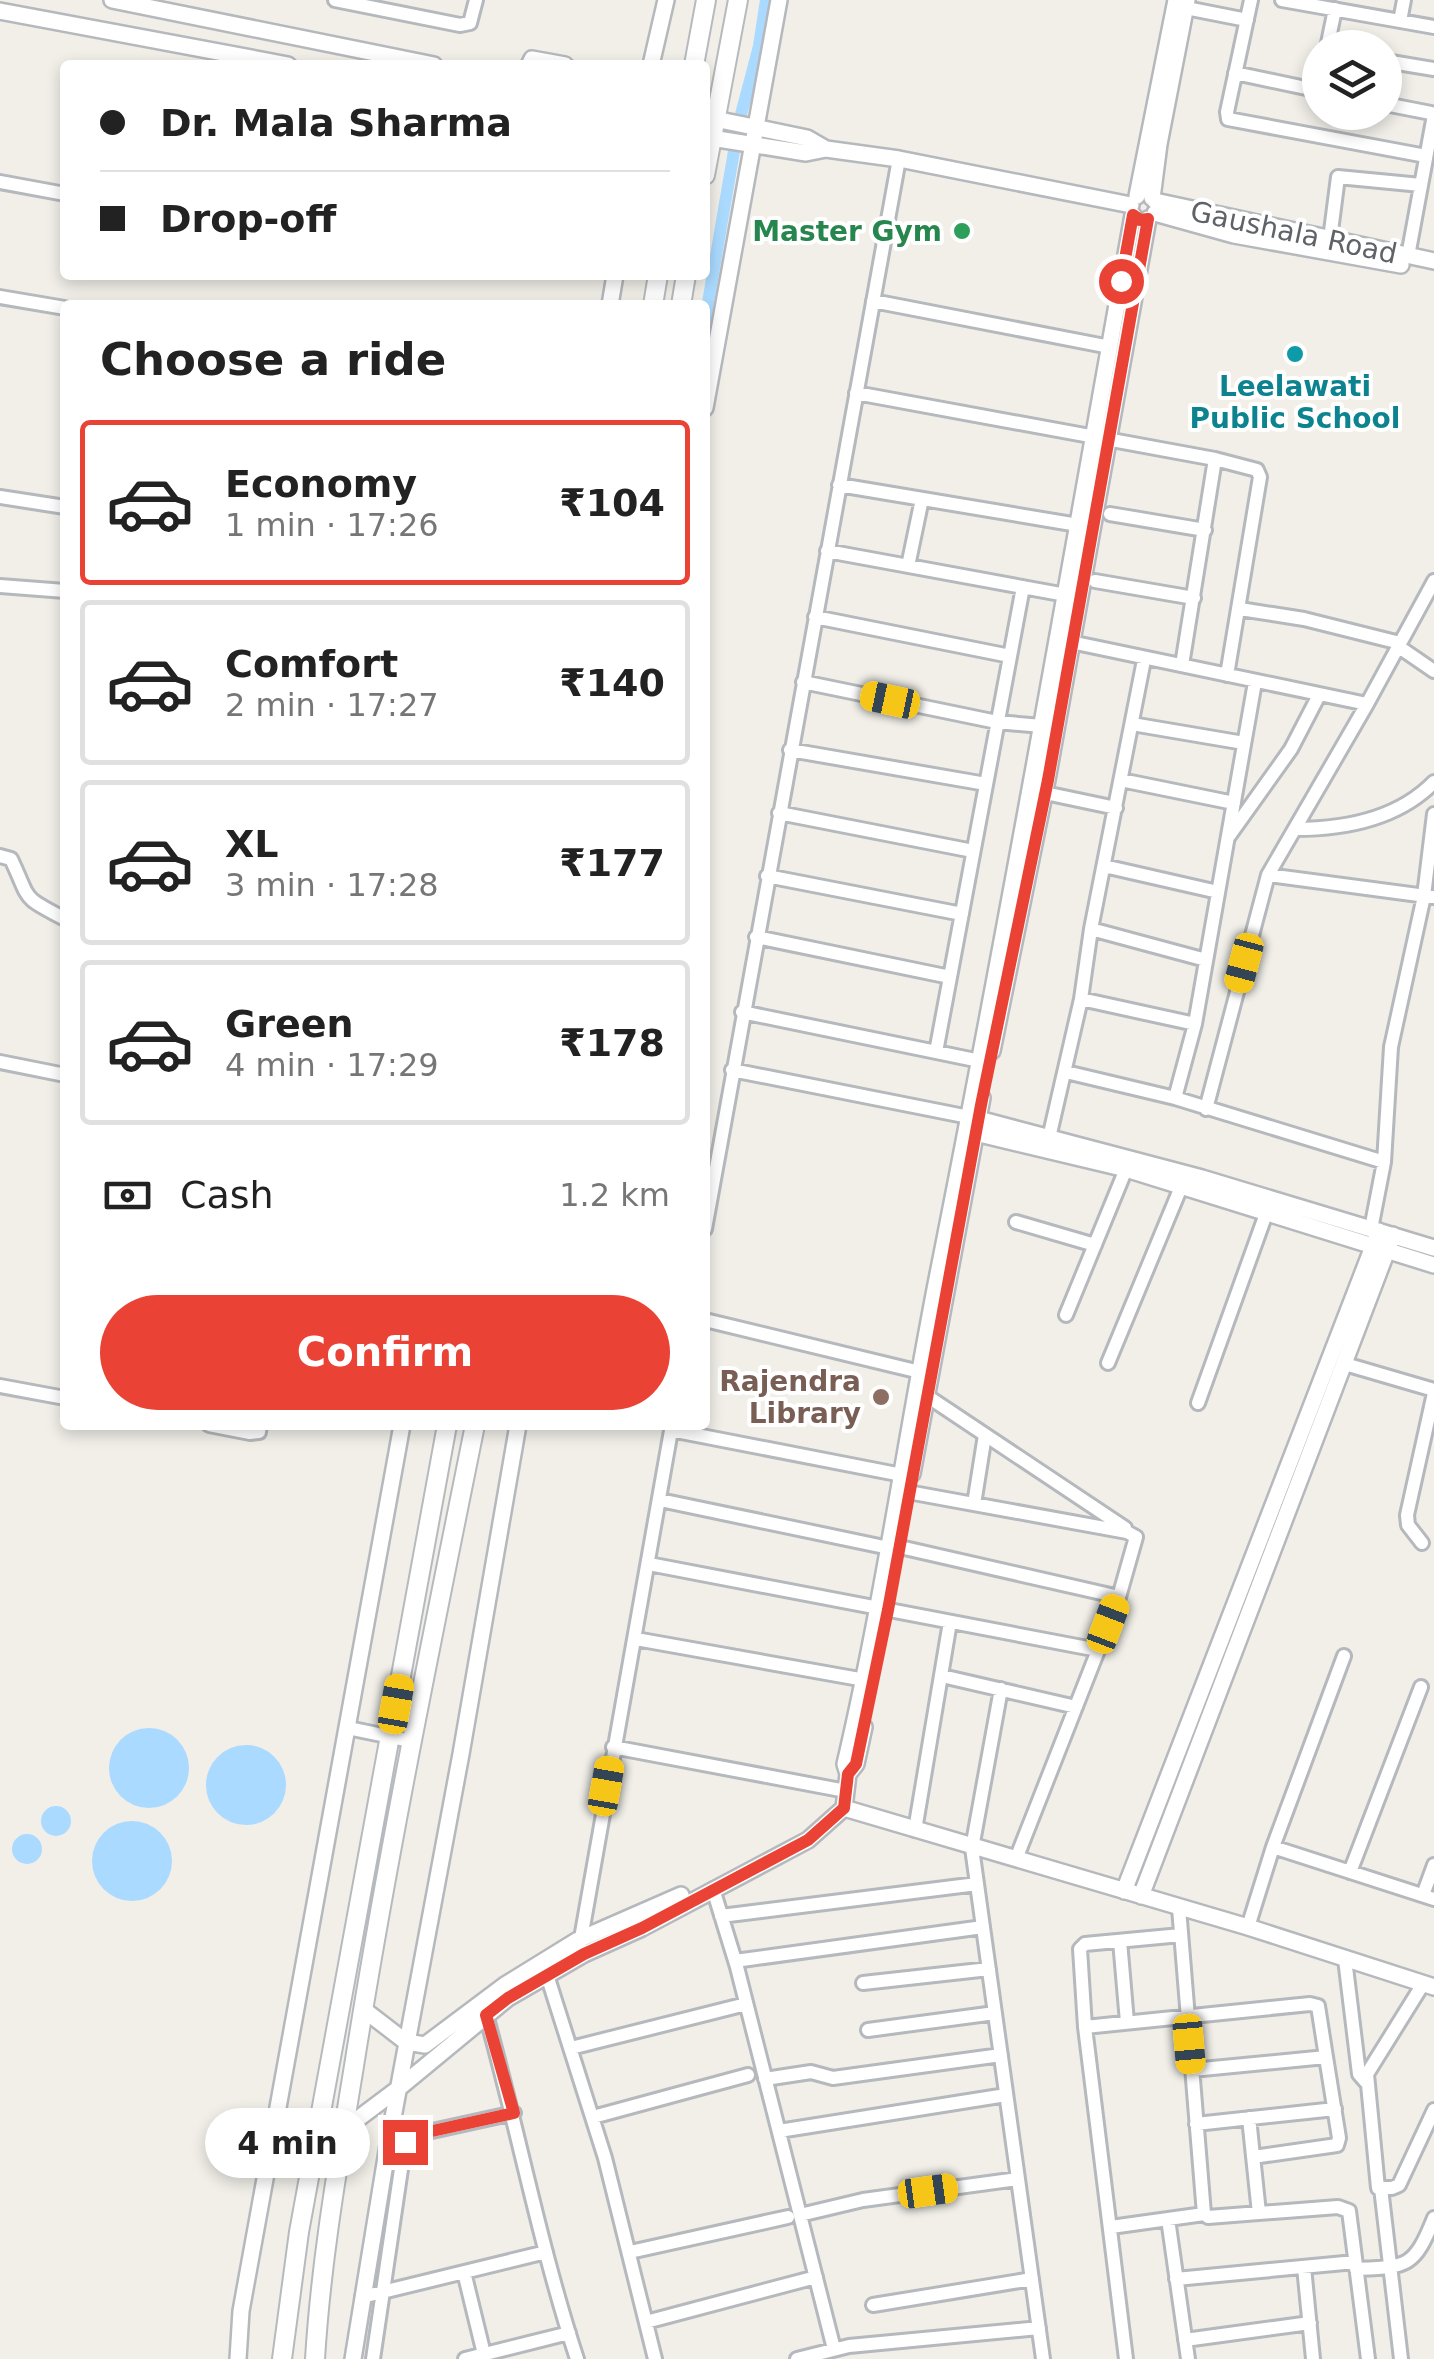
<!DOCTYPE html>
<html lang="en">
<head>
<meta charset="utf-8">
<style>
	body { margin:0; font-family:"DejaVu Sans",sans-serif; background:#f2f2f2; color:#222; height:100vh; display:flex; flex-direction:column; font-size:38px; white-space:nowrap }
	* { box-sizing:border-box; margin:0 }
	p { font-size:32px; color:#767676 }
	.icon { flex:none; width:55px; height:55px; fill:none; stroke:currentColor; stroke-width:2; stroke-linecap:round; stroke-linejoin:round }
	.map { position:relative; flex:1; overflow:hidden }
	.drawer { position:absolute; left:60px; top:300px; width:650px; height:1130px; display:flex; flex-direction:column; background:#fff; border-radius:10px; box-shadow:0 5px 15px #0003 }
	.drawer>* { flex:none }
	.guide { position:absolute; left:60px; top:60px; width:650px; height:220px; border-radius:10px; box-shadow:0 5px 15px #0003; display:grid; align-content:center; height:220px; padding:0 40px; background:#fff }
	.controls { position:absolute; left:1302px; top:30px; display:grid; gap:20px }
	.controls a { display:grid; place-items:center; width:100px; height:100px; border-radius:50%; background:#fff; box-shadow:0 5px 15px #0003; font-size:50px }
	.end { position:absolute; width:45px; height:45px; margin:-22px; border:12px solid #ea4335; background:#fff; box-shadow:0 0 0 5px #fff }
	.from { border-radius:50% }
	.bubble { position:absolute; height:70px; border-radius:35px; background:#fff; box-shadow:0 5px 15px #0003; font-size:32px; font-weight:700; line-height:70px; text-align:center }
	.car { position:absolute; width:30px; height:60px; margin:-30px -15px; border-radius:12px; box-shadow:0 0 8px 2px #0007; background:linear-gradient(#f5c518 24%,#345 0 40%,#f5c518 0 76%,#345 0 86%,#f5c518 0) }
	.guide b { display:flex; align-items:center; gap:35px; height:95px; font-size:38px }
	.guide b+b { border-top:2px solid #e0e0e0 }
	.guide i { width:25px; height:25px; background:#222 }
	ul { padding:0; list-style:none }
	li { display:flex; align-items:center; gap:30px; height:165px; margin:0 20px 15px; padding:0 20px; border:5px solid #e0e0e0; border-radius:10px }
	li div { flex:1 }
	li b { display:block; font-size:38px }
	li em { font-style:normal; font-weight:700 }
	li.current { border-color:#ea4335 }
	li>.icon { width:90px; height:90px; stroke-width:1.5 }
	h2 { padding:0 40px; font-size:45px; line-height:120px }
	.pay { display:flex; align-items:center; gap:25px; height:110px; padding:0 40px; font-size:38px }
	.pay p { margin-inline-start:auto }
	.button { display:flex; gap:20px; margin-top:auto; padding:20px 40px }
	.button a { flex:1; height:115px; border-radius:60px; background:#ea4335; color:#fff; font-size:40px; font-weight:700; line-height:115px; text-align:center }
	.map>svg:first-child { display:block }
	.water { fill:#aadaff }
	.lines { fill:none; stroke-linecap:round; stroke-linejoin:round }
	.canal { stroke:#aadaff; stroke-width:12 }
	.minor-casing { stroke:#b5b8bc; stroke-width:18 }
	.tertiary-casing { stroke:#b5b8bc; stroke-width:20 }
	.secondary-casing { stroke:#b6babf; stroke-width:22 }
	.minor { stroke:#fff; stroke-width:12 }
	.tertiary { stroke:#fff; stroke-width:15 }
	.secondary { stroke:#fff; stroke-width:18 }
	.route { stroke:#ea4335; stroke-width:12 }
	.leisure-dot { fill:#2e9e5b; stroke:#fff; stroke-width:4 }
	.culture-dot { fill:#0f9aa8; stroke:#fff; stroke-width:4 }
	.education-dot { fill:#8d6e63; stroke:#fff; stroke-width:4 }
	.labels { text-anchor:middle; stroke-width:8; stroke-linejoin:round; paint-order:stroke }
	.leisure-label { font-size:28px; font-weight:bold; fill:#27864d; stroke:#fff; text-anchor:end }
	.street-label { font-size:28px; fill:#5f6368; stroke:#fff }
	.culture-label { font-size:28px; font-weight:bold; fill:#0d838f; stroke:#fff }
	.education-label { font-size:28px; font-weight:bold; fill:#785e54; stroke:#fff; text-anchor:end }
</style>
</head>
<body>
<div class="map">
<svg width="1434" height="2359" viewBox="0 0 1434 2359">
	<rect width="100%" height="100%" fill="#f1efe8"/>
	<path class="water" d="M109 1768a40 40 0 1 1 80 0a40 40 0 1 1-80 0Z
		M206 1785a40 40 0 1 1 80 0a40 40 0 1 1-80 0Z
		M41 1821a15 15 0 1 1 30 0a15 15 0 1 1-30 0Z
		M92 1861a40 40 0 1 1 80 0a40 40 0 1 1-80 0Z
		M12 1849a15 15 0 1 1 30 0a15 15 0 1 1-30 0Z"/>
	<g class="lines">
		<path class="canal" d="M 705,320 L 739,122 L 759,46 L 766,0"/>
		<g class="minor-casing">
			<path id="minor" d="M 335,0 L 460,25 L 470,23 L 476,0
				M 1251,0 L 1227,112 L 1228,119 L 1426,156
				M 1282,0 L 1434,27
				M 1186,8 L 1247,20
				M 1400,21 L 1404,0
				M 1327,48 L 1335,9
				M 1385,61 L 1434,69
				M 1235,73 L 1320,91
				M 1385,104 L 1431,113
				M 0,182 L 65,194
				M 1330,239 L 1338,177 L 1421,185
				M 1408,256 L 1434,115
				M 0,297 L 65,308
				M 873,301 L 1110,347
				M 856,393 L 1215,459 L 1257,470 L 1260,477 L 1227,675
				M 839,485 L 1078,525
				M 0,497 L 65,507
				M 1110,514 L 1205,530
				M 827,551 L 1066,595
				M 908,566 L 922,499
				M 1095,581 L 1194,598
				M 0,586 L 65,591
				M 1240,609 L 1304,619 L 1400,643
				M 815,617 L 1010,656
				M 1066,641 L 1367,704 L 1268,875 L 1206,1109
				M 1399,647 L 1434,671
				M 1182,665 L 1215,459
				M 803,682 L 997,722 L 1042,726
				M 1367,704 L 1434,581
				M 1132,724 L 1244,743
				M 790,750 L 986,784
				M 1121,780 L 1234,803
				M 1045,793 L 1116,808
				M 779,813 L 973,851
				M 1295,829 C 1344,829 1398,819 1434,782
				M 1229,836 L 1291,749 L 1319,695
				M 0,856 L 11,859 C 31,901 20,896 65,919
				M 1104,866 L 1218,892
				M 1268,875 L 1434,897
				M 767,876 L 962,914
				M 1091,929 L 1206,960
				M 756,937 L 950,977
				M 1081,999 L 1195,1024
				M 742,1012 L 980,1061
				M 936,1052 L 1023,587
				M 0,1062 L 65,1075
				M 732,1070 L 969,1117
				M 1066,1072 L 1175,1098 L 1384,1162
				M 1175,1098 L 1195,1024 L 1255,682
				M 1049,1138 L 1081,999 L 1091,929 L 1144,660
				M 1016,1222 L 1095,1245
				M 705,1229 L 899,159
				M 1371,1229 L 1384,1162 L 1391,1047 L 1424,896 L 1434,814
				M 1066,1315 L 1126,1169
				M 705,1320 L 920,1372
				M 1108,1363 L 1181,1187
				M 1345,1364 L 1434,1390
				M 0,1386 L 65,1398
				M 927,1396 L 1125,1528
				M 1198,1403 L 1267,1211
				M 209,1425 L 250,1433 L 259,1432 L 260,1425
				M 671,1430 L 902,1475
				M 908,1492 L 1127,1532 L 1136,1537 L 1119,1597 L 1016,1859
				M 660,1500 L 889,1548
				M 974,1504 L 985,1435
				M 1422,1543 L 1408,1525 L 1407,1515 L 1434,1393
				M 900,1547 L 1119,1597
				M 649,1564 L 1098,1650
				M 636,1639 L 865,1680
				M 942,1676 L 1076,1707
				M 1001,1689 L 972,1848 L 1043,2359
				M 348,1728 L 411,1741
				M 613,1747 L 846,1791
				M 915,1830 L 950,1622
				M 1273,1847 L 1344,1656
				M 1350,1872 L 1421,1687
				M 713,1889 L 737,1967 L 834,2349
				M 1423,1895 L 1434,1865
				M 1179,1908 L 1204,2214 L 1208,2217 L 1338,2207 L 1349,2211 L 1368,2359
				M 721,1916 L 977,1884
				M 1248,1927 L 1273,1847 L 1434,1899
				M 1120,1941 L 1127,2022
				M 580,1944 L 672,1425
				M 1345,1959 L 1359,2074 L 1366,2082
				M 735,1961 L 983,1927
				M 547,1975 L 605,2158 L 655,2359
				M 863,1983 L 989,1969
				M 1423,1984 L 1367,2074 L 1378,2188 L 1392,2188 L 1399,2185 L 1434,2110
				M 486,2015 C 518,2129 540,2247 577,2359
				M 1085,2027 L 1080,1949 L 1085,1944 L 1181,1935
				M 868,2030 L 995,2013
				M 571,2048 L 746,2004
				M 765,2079 L 811,2072 L 833,2078 L 1001,2055
				M 593,2117 L 748,2075
				M 1249,2118 L 1259,2213
				M 1196,2124 L 1335,2109
				M 779,2131 L 1006,2095
				M 1253,2157 L 1337,2145 L 1339,2138 L 1326,2057
				M 1381,2188 L 1401,2359
				M 800,2215 L 863,2200 L 1018,2179
				M 1168,2219 L 1188,2359
				M 1111,2227 L 1204,2214
				M 630,2252 L 788,2217
				M 1304,2267 L 1313,2359
				M 1356,2269 C 1407,2267 1414,2268 1434,2218
				M 464,2272 L 484,2354
				M 1176,2279 L 1355,2262
				M 362,2297 L 546,2252
				M 873,2305 L 1032,2279
				M 646,2322 L 816,2277
				M 1185,2340 L 1310,2323
				M 373,2359 L 405,2142 L 414,2135 L 514,2113
				M 465,2359 L 569,2333
				M 797,2359 L 849,2346 L 1039,2328
				M 1126,2359 L 1085,2027 L 1310,2004 L 1318,2006 L 1326,2057 L 1192,2070"/>
		</g>
		<g class="tertiary-casing">
			<path id="tertiary" d="M 112,0 L 434,65
				M 0,11 L 288,65
				M 529,65 L 532,59 L 565,65
				M 651,65 L 666,0
				M 705,117 L 807,138 L 826,149
				M 705,137 L 806,153 L 826,149 L 899,159 L 1131,205
				M 1137,196 L 1176,0
				M 1152,198 L 1159,144 L 1187,0
				M 1155,201 L 1434,261
				M 1155,213 L 1234,235 L 1401,265
				M 610,305 L 615,275
				M 705,408 L 779,0
				M 992,1051 L 1047,780 L 1148,219
				M 971,1117 L 1202,1178 L 1434,1248
				M 967,1131 L 1126,1169 L 1434,1265
				M 912,1474 L 982,1098
				M 848,1774 L 856,1764 L 864,1727
				M 844,1808 L 1248,1927 L 1434,1987
				M 1124,1891 L 1379,1231
				M 1141,1896 L 1393,1235
				M 363,2009 L 406,2042 L 425,2045 L 505,1985 L 578,1940 L 681,1895
				M 343,2130 L 399,2088 L 508,1998 L 584,1954 L 642,1928 L 808,1840 L 844,1808 L 848,1774 L 845,1764 C 883,1602 906,1437 938,1274 C 1008,922 1070,568 1133,215
				M 238,2359 L 241,2311 L 402,1425
				M 353,2359 L 389,2139 L 461,1754 L 518,1425"/>
		</g>
		<g class="secondary-casing">
			<path id="secondary" d="M 694,65 L 706,0
				M 705,175 L 738,0
				M 653,305 L 658,275
				M 681,305 L 686,275
				M 282,2359 L 299,2232 L 447,1425
				M 315,2359 C 321,2260 338,2164 354,2066 C 388,1851 432,1638 475,1425"/>
		</g>
		<use href="#minor" class="minor"/>
		<use href="#tertiary" class="tertiary"/>
		<use href="#secondary" class="secondary"/>
	</g>
	<g class="lines">
		<path class="route" d="M 405,2142 L 414,2135 L 514,2113 L 486,2015 L 508,1998 L 584,1954 L 642,1928 L 808,1840 L 844,1808 L 848,1774 L 856,1764 L 888,1610 L 981,1105 L 1048,780 L 1148,219 L 1140,220 L 1133,215 L 1121,281"/>
	</g>
	<circle class="leisure-dot" cx="962" cy="231" r="10"/>
	<circle class="culture-dot" cx="1295" cy="354" r="10"/>
	<circle class="education-dot" cx="881" cy="1397" r="10"/>
	<g class="labels">
		<g class="leisure-label">
			<text x="942" y="241">Master Gym</text>
		</g>
		<g class="street-label">
			<text transform="translate(1294 232) rotate(12)" y="10">Gaushala Road</text>
		</g>
		<g class="culture-label">
			<text x="1295" y="396">Leelawati<tspan x="1295" dy="32">Public School</tspan></text>
		</g>
		<g class="education-label">
			<text x="861" y="1391">Rajendra<tspan x="861" dy="32">Library</tspan></text>
		</g>
	</g>
</svg>
<div class="controls">
<a><svg class="icon" aria-label="layers" viewBox="0 0 24 24"><path d="M12 4l9 5-9 5-9-5zM3 14l9 5 9-5"/></svg></a>
</div>
<i class="end from" style="left:1121px;top:281px"></i>
<i class="end" style="left:405px;top:2142px"></i>
<div class="bubble" style="left:205px;top:2108px;width:165px">4 min</div>
<i class="car" style="left:890px;top:700px;rotate:282deg"></i>
<i class="car" style="left:1244px;top:963px;rotate:195deg"></i>
<i class="car" style="left:1108px;top:1624px;rotate:21deg"></i>
<i class="car" style="left:396px;top:1704px;rotate:10deg"></i>
<i class="car" style="left:606px;top:1786px;rotate:10deg"></i>
<i class="car" style="left:1189px;top:2044px;rotate:175deg"></i>
<i class="car" style="left:928px;top:2191px;rotate:82deg"></i>
<div class="guide">
<b><i class="from"></i>Dr. Mala Sharma</b>
<b><i></i>Drop-off</b>
</div>
<section class="drawer">
<h2>Choose a ride</h2>
<ul>
<li class="current"><svg class="icon" aria-label="car" viewBox="0 0 24 24"><path d="M5 17H2v-5l4-1 3-4h7l3 4 3 1v5h-3M9 17h6M6 11h13"/><circle cx="7" cy="17" r="2"/><circle cx="17" cy="17" r="2"/></svg><div><b>Economy</b><p>1 min · 17:26</p></div><em>₹104</em></li>
<li><svg class="icon" aria-label="car" viewBox="0 0 24 24"><path d="M5 17H2v-5l4-1 3-4h7l3 4 3 1v5h-3M9 17h6M6 11h13"/><circle cx="7" cy="17" r="2"/><circle cx="17" cy="17" r="2"/></svg><div><b>Comfort</b><p>2 min · 17:27</p></div><em>₹140</em></li>
<li><svg class="icon" aria-label="car" viewBox="0 0 24 24"><path d="M5 17H2v-5l4-1 3-4h7l3 4 3 1v5h-3M9 17h6M6 11h13"/><circle cx="7" cy="17" r="2"/><circle cx="17" cy="17" r="2"/></svg><div><b>XL</b><p>3 min · 17:28</p></div><em>₹177</em></li>
<li><svg class="icon" aria-label="car" viewBox="0 0 24 24"><path d="M5 17H2v-5l4-1 3-4h7l3 4 3 1v5h-3M9 17h6M6 11h13"/><circle cx="7" cy="17" r="2"/><circle cx="17" cy="17" r="2"/></svg><div><b>Green</b><p>4 min · 17:29</p></div><em>₹178</em></li>
</ul>
<div class="pay"><svg class="icon" aria-label="cash" viewBox="0 0 24 24"><path d="M3 7h18v10H3z"/><circle cx="12" cy="12" r="2"/></svg>Cash<p>1.2 km</p></div>
<div class="button"><a>Confirm</a></div>
</section>
</div>
</body>
</html>
